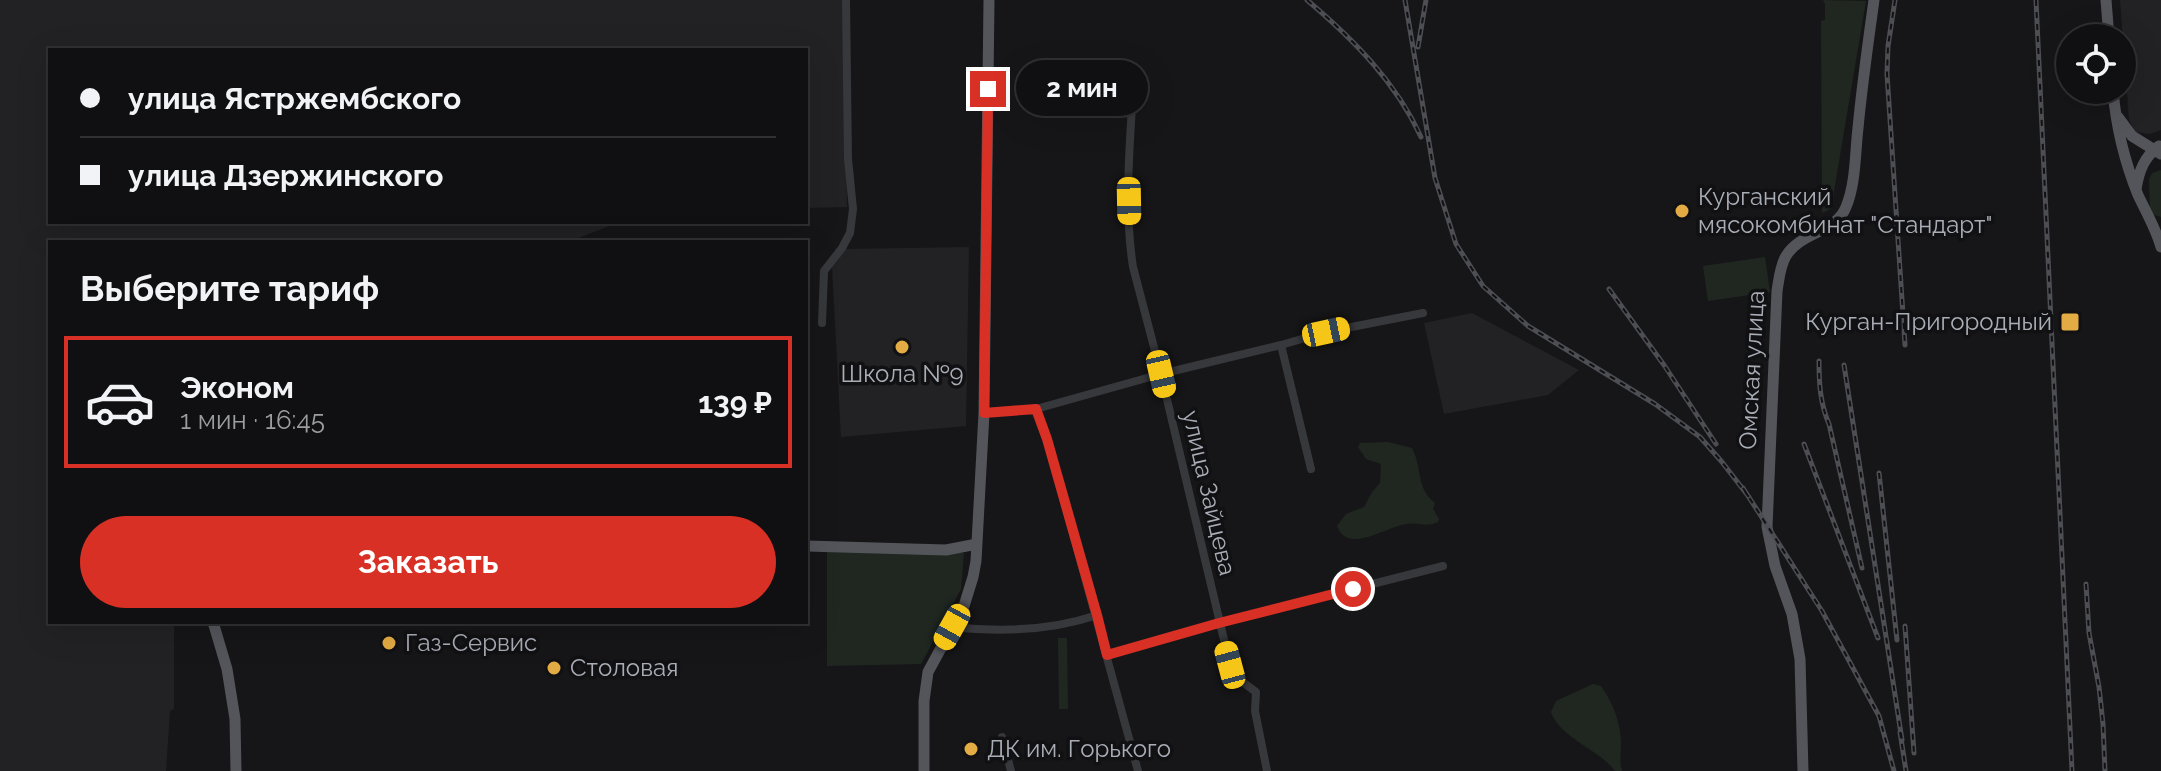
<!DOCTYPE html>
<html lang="ru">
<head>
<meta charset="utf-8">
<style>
	body { margin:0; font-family:Raleway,sans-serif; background:#1e1e20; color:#f1f3f6; height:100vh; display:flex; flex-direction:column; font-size:30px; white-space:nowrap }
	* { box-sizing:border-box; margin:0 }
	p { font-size:26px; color:#9c9d9f }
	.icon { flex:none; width:44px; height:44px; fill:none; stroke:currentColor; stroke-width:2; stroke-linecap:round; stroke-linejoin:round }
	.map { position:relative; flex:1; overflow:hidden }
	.panel { position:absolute; left:48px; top:240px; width:760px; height:384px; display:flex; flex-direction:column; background:#101012; border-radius:0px; box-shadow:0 8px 32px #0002,0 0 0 2px #303032 }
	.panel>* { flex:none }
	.hud { position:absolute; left:48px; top:48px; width:760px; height:176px; border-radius:0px; box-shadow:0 8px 32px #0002,0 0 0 2px #303032; display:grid; align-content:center; height:176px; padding:0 32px; background:#101012 }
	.buttons { position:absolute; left:2056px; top:24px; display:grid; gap:16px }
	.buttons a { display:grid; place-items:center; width:80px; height:80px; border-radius:50%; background:#101012; box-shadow:0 8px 32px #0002,0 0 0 2px #303032; font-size:40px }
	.end { position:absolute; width:36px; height:36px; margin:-18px; border:10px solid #d93025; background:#fff; box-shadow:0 0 0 4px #fff }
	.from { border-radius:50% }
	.bubble { position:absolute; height:56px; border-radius:28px; background:#101012; box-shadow:0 8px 32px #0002,0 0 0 2px #303032; font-size:26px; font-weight:700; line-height:56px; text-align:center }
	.car { position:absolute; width:24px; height:48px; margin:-24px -12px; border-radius:10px; box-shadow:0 0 6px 2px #0007; background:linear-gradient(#f5c518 24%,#345 0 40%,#f5c518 0 76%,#345 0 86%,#f5c518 0) }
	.hud b { display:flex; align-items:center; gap:28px; height:76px; font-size:30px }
	.hud b+b { border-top:2px solid #303032 }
	.hud i { width:20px; height:20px; background:#f1f3f6 }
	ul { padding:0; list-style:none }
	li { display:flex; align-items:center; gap:24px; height:132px; margin:0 16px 12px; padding:0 16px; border:4px solid #303032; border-radius:0px }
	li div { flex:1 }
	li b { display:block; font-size:30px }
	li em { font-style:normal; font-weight:700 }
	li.on { border-color:#d93025 }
	li>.icon { width:72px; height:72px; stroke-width:1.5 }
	h2 { padding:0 32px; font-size:36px; line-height:96px }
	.primary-button { display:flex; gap:16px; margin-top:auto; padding:16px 32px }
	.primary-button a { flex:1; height:92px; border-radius:48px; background:#d93025; color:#fff; font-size:32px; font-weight:700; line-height:92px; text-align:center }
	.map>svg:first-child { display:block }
	.built { fill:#222225 }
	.green { fill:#202721 }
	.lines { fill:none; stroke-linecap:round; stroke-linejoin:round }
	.minor { stroke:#37383c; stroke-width:8 }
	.major { stroke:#53555b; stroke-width:11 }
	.rail-casing { stroke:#4c4e53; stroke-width:5 }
	.rail { stroke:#111113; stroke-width:2; stroke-dasharray:6; stroke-linecap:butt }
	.route { stroke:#d93025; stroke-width:10 }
	.poi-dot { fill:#e3ab43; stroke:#111113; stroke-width:3 }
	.labels { text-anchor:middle; stroke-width:7; stroke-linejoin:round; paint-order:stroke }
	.poi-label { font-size:24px; fill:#a9adb6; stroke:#111113; text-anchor:start }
	.street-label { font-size:24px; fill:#a9adb6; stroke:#111113 }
</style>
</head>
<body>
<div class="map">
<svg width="2161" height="771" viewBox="0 0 2161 771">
	<rect width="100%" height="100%" fill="#161618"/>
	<path class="built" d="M 0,0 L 844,0 L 847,207 L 806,208 L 806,50 L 50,50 L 50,222 L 620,222 L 568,242 L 50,242 L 50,622 L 174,622 L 174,709 L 170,711 L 166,771 L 0,771 Z
		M 2120,0 L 2161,0 L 2161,130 L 2149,134 L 2135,132 L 2129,120 Z
		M 969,247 L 966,426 L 841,437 L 832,267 L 845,249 Z
		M 1472,313 L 1579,370 L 1548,395 L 1444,414 L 1424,323 Z"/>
	<path class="green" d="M 1823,0 L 1866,1 L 1831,209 L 1822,213 L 1821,21 L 1825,20 L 1825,4 Z
		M 2161,170 L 2161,217 L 2154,215 L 2150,211 L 2149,180 L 2152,173 Z
		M 1765,257 L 1770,292 L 1708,301 L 1703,266 Z
		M 1388,442 L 1412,448 C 1423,469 1415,487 1435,503 L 1433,509 L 1439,519 L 1438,522 C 1425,528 1419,522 1406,524 C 1385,527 1348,555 1337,526 L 1346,514 L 1364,507 L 1372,492 L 1380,483 L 1381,464 L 1366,459 L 1358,447 L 1360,443 Z
		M 827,548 L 964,553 L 961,589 L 921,664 L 827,666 Z
		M 1058,638 L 1067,638 L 1068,709 L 1059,709 Z
		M 1593,684 L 1601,686 C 1613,703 1621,723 1621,744 C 1621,753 1619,762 1622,771 L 1615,771 C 1600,750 1560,738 1551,712 L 1556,701 Z"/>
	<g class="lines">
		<path class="minor" d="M 1134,70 C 1131,135 1123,203 1133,267 L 1161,374 L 1230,665 L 1240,680 L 1256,692 L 1255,711 L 1267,771
			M 822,323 L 824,271 L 842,248 L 850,233 L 853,209 L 848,159 L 846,0
			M 1281,345 L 1311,469
			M 1036,409 L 1047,439 L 1138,771
			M 984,413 L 1036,409 L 1161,374 L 1281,345 L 1326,332 L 1423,313
			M 952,627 C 1000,632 1051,631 1097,615
			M 1107,655 L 1219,623 L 1443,566
			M 1002,737 L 1011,771"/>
		<path class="major" d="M 2106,0 L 2109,38
			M 2113,90 C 2116,127 2124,160 2138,195 C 2146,212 2156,229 2161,247
			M 2118,117 L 2132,136 L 2161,154
			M 2136,189 C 2139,171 2144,157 2159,146
			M 806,546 L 946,550 L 977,544
			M 213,622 L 227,669 L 235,719 L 236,771
			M 924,771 L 924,701 L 928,672 L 964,606 L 973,577 L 976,561 L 984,413 L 989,0
			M 1803,771 L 1800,659 L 1792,614 L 1775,566 L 1767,527 L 1777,291 C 1779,279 1780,266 1786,256 C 1800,232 1836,233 1846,207 C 1856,183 1855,153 1858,128 C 1862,85 1868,43 1874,0"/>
		<g class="rail-casing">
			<path id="rail" d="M 1307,0 C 1353,39 1396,82 1421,137
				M 1405,0 L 1435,178 L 1456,244 L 1483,286 L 1528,326 L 1655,404 L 1700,437 L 1722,462 L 1749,497
				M 1895,0 L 1888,46 L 1887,74 L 1905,345
				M 2036,0 L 2072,771
				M 1418,47 L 1426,0
				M 1609,289 L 1664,365 L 1716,444
				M 1819,361 C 1819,383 1820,403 1829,424 L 1862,568
				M 1844,365 L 1902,740
				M 1804,444 L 1878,638
				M 1879,473 L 1897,640
				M 1743,488 L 1822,611 L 1879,716 L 1894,771
				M 2086,584 L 2089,633 L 2099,687 L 2103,724 L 2105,771
				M 1905,626 L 1914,753
				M 1900,732 L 1906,771"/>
		</g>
		<use href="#rail" class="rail"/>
	</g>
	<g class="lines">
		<path class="route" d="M 988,89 L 984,413 L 1036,409 L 1047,439 L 1097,615 L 1107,655 L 1219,623 L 1353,589"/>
	</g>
	<g class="poi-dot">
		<circle cx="1682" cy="211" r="8"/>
		<rect x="2060" y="312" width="20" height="20" rx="4"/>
		<circle cx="902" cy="347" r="8"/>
		<circle cx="389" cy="643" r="8"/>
		<circle cx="554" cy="668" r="8"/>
		<circle cx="971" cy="749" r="8"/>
	</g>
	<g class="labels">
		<g class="poi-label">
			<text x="1698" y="205">Курганский<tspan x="1698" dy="28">мясокомбинат "Стандарт"</tspan></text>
			<text x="2052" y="330" text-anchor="end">Курган-Пригородный</text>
			<text x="902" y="382" text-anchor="middle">Школа №9</text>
			<text x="405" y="651">Газ-Сервис</text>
			<text x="570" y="676">Столовая</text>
			<text x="987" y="757">ДК им. Горького</text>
		</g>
		<g class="street-label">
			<text transform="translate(1752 370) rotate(-87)" y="8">Омская улица</text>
			<text transform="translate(1209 493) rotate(77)" y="8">улица Зайцева</text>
		</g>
	</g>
</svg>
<div class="buttons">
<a><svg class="icon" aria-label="locate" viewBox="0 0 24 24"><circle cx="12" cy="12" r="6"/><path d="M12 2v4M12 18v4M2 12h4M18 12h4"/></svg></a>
</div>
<i class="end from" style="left:1353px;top:589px"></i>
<i class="end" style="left:988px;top:89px"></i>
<div class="bubble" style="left:1016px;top:60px;width:132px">2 мин</div>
<i class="car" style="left:1129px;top:201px;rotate:179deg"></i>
<i class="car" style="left:1326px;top:332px;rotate:78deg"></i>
<i class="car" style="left:1161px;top:374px;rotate:167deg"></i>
<i class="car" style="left:952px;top:627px;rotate:209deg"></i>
<i class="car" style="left:1230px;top:665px;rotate:345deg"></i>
<div class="hud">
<b><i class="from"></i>улица Ястржембского</b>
<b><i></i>улица Дзержинского</b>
</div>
<section class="panel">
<h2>Выберите тариф</h2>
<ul>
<li class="on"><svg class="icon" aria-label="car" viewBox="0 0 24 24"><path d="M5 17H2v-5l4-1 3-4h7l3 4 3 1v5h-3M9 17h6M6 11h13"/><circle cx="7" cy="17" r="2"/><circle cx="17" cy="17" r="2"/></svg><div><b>Эконом</b><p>1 мин · 16:45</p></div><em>139 ₽</em></li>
</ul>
<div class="primary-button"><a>Заказать</a></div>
</section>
</div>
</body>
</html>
